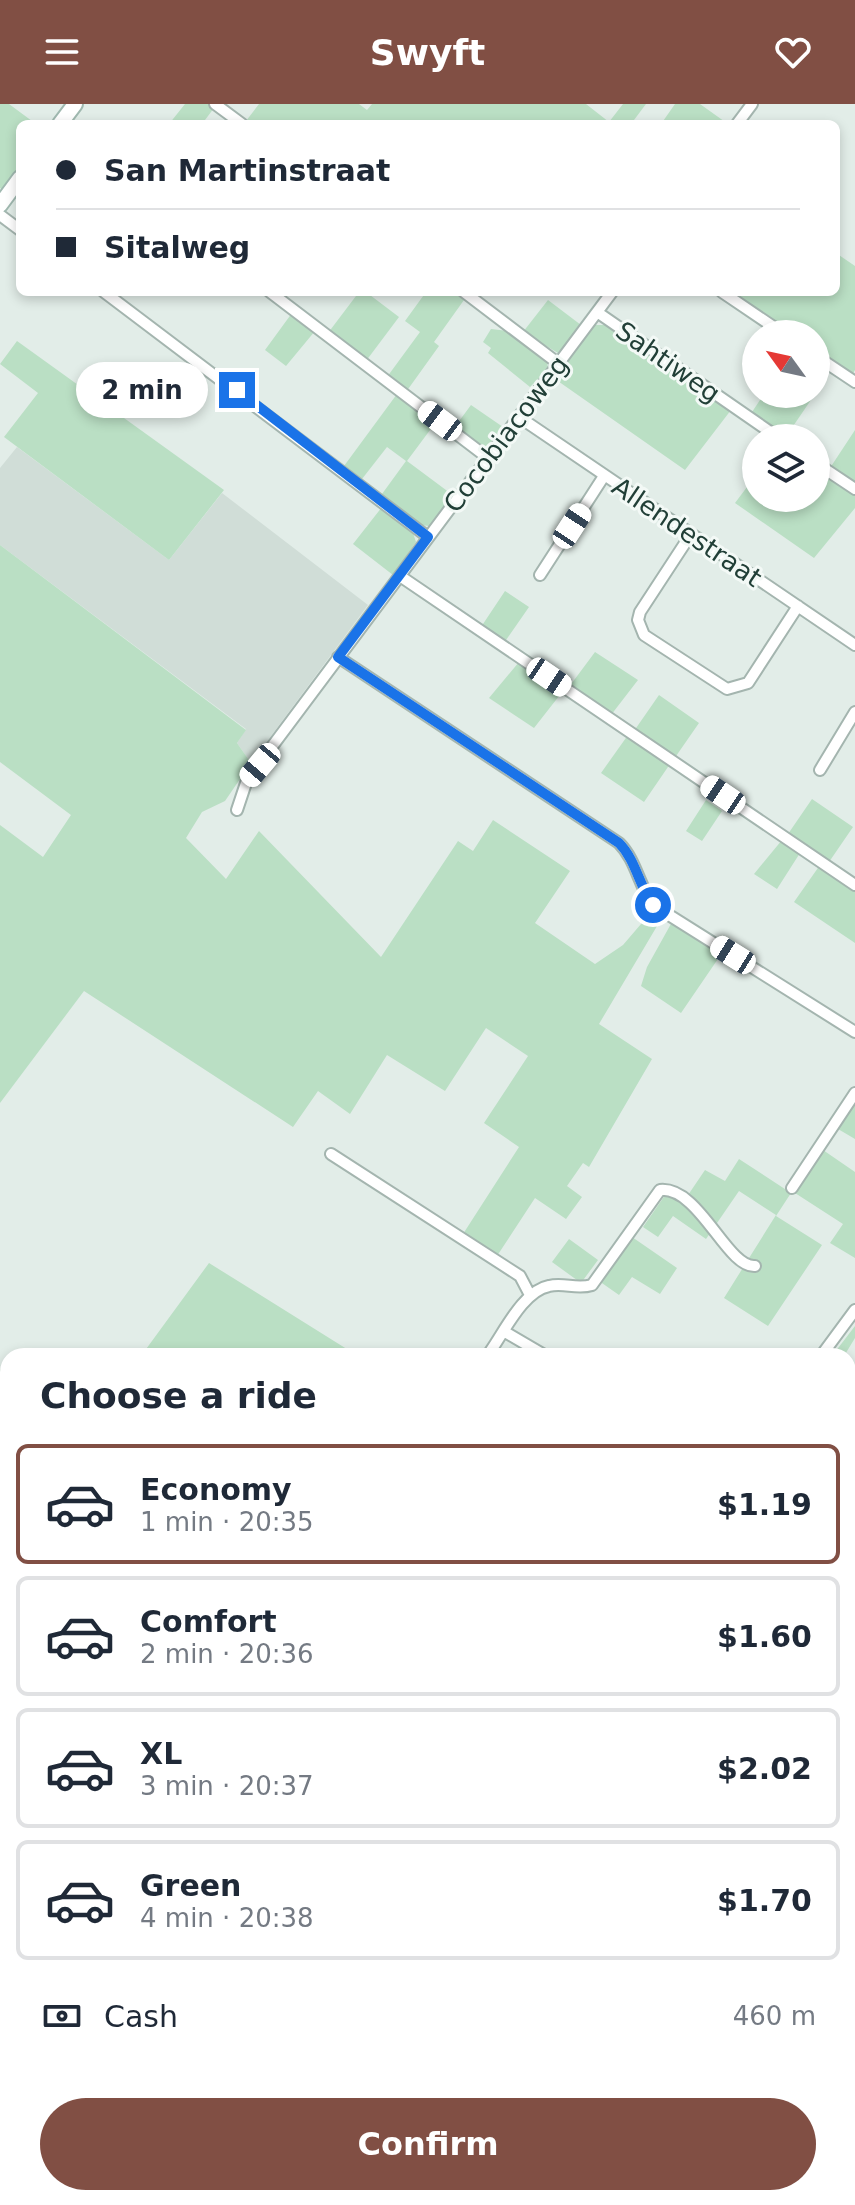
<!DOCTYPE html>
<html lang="en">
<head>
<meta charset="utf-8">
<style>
	body { margin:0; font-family:"DejaVu Sans",sans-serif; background:#f2f2f3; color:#1f2937; height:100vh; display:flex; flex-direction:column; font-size:30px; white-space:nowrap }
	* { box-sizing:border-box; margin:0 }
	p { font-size:26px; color:#747a83 }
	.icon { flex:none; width:44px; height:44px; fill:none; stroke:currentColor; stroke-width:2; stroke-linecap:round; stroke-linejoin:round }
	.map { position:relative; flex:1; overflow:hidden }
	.panel { position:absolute; left:0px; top:1244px; width:856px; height:858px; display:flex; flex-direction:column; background:#fff; border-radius:24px 24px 0 0; box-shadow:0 4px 12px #0003 }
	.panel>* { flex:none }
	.guide { position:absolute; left:16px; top:16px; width:824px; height:176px; border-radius:12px; box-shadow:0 4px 12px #0003; display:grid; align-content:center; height:176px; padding:0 40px; background:#fff }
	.needle { width:52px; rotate:303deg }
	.fabs { position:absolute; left:742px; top:216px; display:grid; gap:16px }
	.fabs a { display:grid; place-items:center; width:88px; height:88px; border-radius:50%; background:#fff; box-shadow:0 4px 12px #0003; font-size:40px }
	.end { position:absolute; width:36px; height:36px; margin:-18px; border:10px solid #1a73e8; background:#fff; box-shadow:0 0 0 4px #fff }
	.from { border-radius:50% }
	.bubble { position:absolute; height:56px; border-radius:28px; background:#fff; box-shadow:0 4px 12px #0003; font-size:26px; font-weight:700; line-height:56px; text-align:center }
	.car { position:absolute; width:24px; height:48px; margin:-24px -12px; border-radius:10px; box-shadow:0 0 6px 2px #0007; background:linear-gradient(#fff 24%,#345 0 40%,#fff 0 76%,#345 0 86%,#fff 0) }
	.guide b { display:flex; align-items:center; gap:28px; height:76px; font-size:30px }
	.guide b+b { border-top:2px solid #e0e1e3 }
	.guide i { width:20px; height:20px; background:#1f2937 }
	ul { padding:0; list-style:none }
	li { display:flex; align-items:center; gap:24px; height:120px; margin:0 16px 12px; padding:0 24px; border:4px solid #e0e1e3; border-radius:12px }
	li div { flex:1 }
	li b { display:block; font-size:30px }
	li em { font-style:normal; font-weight:700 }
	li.current { border-color:#814f44 }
	li>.icon { width:72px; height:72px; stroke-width:1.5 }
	h2 { padding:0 40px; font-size:36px; line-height:96px }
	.pay { display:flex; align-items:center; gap:20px; height:88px; padding:0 40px; font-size:30px }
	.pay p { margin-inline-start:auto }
	.action { display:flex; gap:16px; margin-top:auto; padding:16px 40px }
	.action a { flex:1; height:92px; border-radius:48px; background:#814f44; color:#fff; font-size:32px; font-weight:700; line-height:92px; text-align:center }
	header { display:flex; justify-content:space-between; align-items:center; height:104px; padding:0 40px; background:#814f44; color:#fff; font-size:36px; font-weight:700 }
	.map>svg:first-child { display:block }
	.built { fill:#d0ddd7 }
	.green { fill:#badfc4 }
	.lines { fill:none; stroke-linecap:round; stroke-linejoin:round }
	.canal { stroke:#88c8d5; stroke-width:12 }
	.street-casing { stroke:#a4b5af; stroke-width:14 }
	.secondary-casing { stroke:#a0b9b0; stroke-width:18 }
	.street { stroke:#fff; stroke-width:10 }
	.secondary { stroke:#fff; stroke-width:14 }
	.route { stroke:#1a73e8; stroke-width:10 }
	.labels { text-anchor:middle; stroke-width:6; stroke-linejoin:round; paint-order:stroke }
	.street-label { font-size:26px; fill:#213f37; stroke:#f3f9f6 }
</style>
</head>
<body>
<header><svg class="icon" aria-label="menu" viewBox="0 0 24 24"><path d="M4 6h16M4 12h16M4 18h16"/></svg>Swyft<svg class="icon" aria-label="heart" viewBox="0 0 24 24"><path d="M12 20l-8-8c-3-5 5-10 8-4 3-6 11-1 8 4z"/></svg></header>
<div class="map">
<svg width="855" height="2101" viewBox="0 0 855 2101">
	<rect width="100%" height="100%" fill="#e2ede8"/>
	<path class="built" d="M 17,343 L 169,456 L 222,389 L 368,501 L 251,659 L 237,639 L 246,625 L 0,441 L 0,364 Z"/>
	<path class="green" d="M 0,0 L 9,0 L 36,20 L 20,20 L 20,63 L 3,86 L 0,84 Z
		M 185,0 L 208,0 L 214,4 L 202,20 L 169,20 Z
		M 259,0 L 359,0 L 367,6 L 372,0 L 586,0 L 609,18 L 623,0 L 646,0 L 631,20 L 250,20 L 246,17 Z
		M 675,0 L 700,0 L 728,20 L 661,20 Z
		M 836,149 L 855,162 L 855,266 L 852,271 L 816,247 L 816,230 L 791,230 L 729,188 L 836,188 Z
		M 359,188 L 366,188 L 399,213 L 366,257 L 328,229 Z
		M 426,188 L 454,188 L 464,196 L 434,238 L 439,242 L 406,288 L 387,273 L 420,228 L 405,217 Z
		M 548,196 L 581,221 L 558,249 L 523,228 Z
		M 292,209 L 315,227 L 286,262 L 265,246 Z
		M 595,221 L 606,221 L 731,306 L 685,366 L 555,275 Z
		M 491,225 L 508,227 L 547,257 L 548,265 L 530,283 L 488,249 L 491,244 L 483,238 Z
		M 17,237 L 224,386 L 169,456 L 4,333 L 38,289 L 0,260 Z
		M 397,290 L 436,318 L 407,357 L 454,392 L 429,422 L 420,421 L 382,390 L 406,357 L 387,343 L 362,375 L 344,362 Z
		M 764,290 L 815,290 L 785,334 L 750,311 Z
		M 471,301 L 503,323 L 485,345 L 454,324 Z
		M 855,326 L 855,381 L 830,364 Z
		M 816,362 L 855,388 L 855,404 L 814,454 L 735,399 L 756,371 L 756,394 L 816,394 Z
		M 382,403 L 413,429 L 416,438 L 393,471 L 353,440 Z
		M 0,441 L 246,626 L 237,639 L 251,659 L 225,697 L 202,708 L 186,734 L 226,775 L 259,727 L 381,853 L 458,737 L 473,747 L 493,716 L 570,767 L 535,819 L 595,860 L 623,841 L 653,806 L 663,812 L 599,920 L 652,955 L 589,1063 L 583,1059 L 567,1082 L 582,1093 L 566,1115 L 535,1094 L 497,1152 L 463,1130 L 519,1043 L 484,1019 L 528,952 L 486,924 L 445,987 L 387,951 L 350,1010 L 318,987 L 293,1023 L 84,887 L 0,999 L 0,721 L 43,753 L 71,711 L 0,658 Z
		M 505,487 L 529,503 L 504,539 L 481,523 Z
		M 595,548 L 638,576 L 611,611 L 569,583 Z
		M 519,558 L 563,587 L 534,624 L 489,594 Z
		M 659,591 L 699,619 L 674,655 L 634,627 Z
		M 628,631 L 670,660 L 644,698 L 601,669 Z
		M 812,695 L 853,723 L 829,758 L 788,730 Z
		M 706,696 L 722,707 L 702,737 L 686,727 Z
		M 782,736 L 800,749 L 777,785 L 754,770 Z
		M 820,761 L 855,785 L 855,839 L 794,798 Z
		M 672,818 L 722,849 L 681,909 L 641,882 L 647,863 Z
		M 855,999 L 855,1035 L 838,1025 Z
		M 823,1046 L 855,1068 L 855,1154 L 830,1139 L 843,1120 L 795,1089 Z
		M 739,1055 L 791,1089 L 776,1112 L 822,1141 L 768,1222 L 724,1194 L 776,1111 L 739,1087 L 706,1135 L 673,1112 L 658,1133 L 643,1123 L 668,1087 L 684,1097 L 705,1066 L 725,1077 Z
		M 632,1133 L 677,1164 L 660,1190 L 632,1173 L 619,1191 L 599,1177 Z
		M 569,1135 L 598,1156 L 581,1179 L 552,1158 Z
		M 209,1159 L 358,1252 L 141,1252 Z
		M 855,1222 L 855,1234 L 844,1252 L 832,1252 Z
		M 848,1259 L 855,1263 L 855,1306 L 848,1302 Z
		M 0,1265 L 8,1271 L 6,1317 L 0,1313 Z
		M 848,1309 L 855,1314 L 855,1363 L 848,1359 Z
		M 8,1324 L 8,1426 L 0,1437 L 0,1334 Z
		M 0,1522 L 8,1527 L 8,1716 L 0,1711 Z
		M 855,1666 L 855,2089 L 849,2101 L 508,2101 L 513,2094 L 848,2094 L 848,1675 Z"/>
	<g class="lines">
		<path class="canal" d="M 848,1895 L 855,1897
			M 519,2101 L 524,2094"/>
		<g class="street-casing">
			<path id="street" d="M 215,0 L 242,20
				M 737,20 L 752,0
				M 0,111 L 20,126
				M 104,188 L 428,433
				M 270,188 L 488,354
				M 464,188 L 559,260
				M 722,188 L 784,230
				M 597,208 L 779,334
				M 816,252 L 855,278
				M 519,313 L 855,541
				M 816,359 L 855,385
				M 691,430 L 640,508 L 638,516 L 644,531 L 727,585 L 748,579 L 798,502
				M 540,471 L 604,372
				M 400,472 L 855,781
				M 338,553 L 619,739 C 636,756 639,782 653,801 L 855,928
				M 820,666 L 855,608
				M 237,706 L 247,676 L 612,188
				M 331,1050 L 520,1172 L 530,1191
				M 792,1084 L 855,989
				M 505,1228 L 546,1252
				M 487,1252 C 503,1231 522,1187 549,1182 C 564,1178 576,1186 592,1181 L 660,1086 C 699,1082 727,1164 755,1162
				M 821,1252 L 855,1206
				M 848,1308 L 855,1312
				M 848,1432 L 855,1436
				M 848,1579 L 855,1569
				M 0,1805 L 8,1810
				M 0,1909 L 8,1898
				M 387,2094 L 396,2101
				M 17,2101 L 22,2094
				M 179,2101 L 184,2094
				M 342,2101 L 347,2094
				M 501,2101 L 506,2094"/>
		</g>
		<g class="secondary-casing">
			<path id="secondary" d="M 60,20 L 75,0
				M 0,101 L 20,74"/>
		</g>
		<use href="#street" class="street"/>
		<use href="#secondary" class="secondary"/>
	</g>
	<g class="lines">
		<path class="route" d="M 237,286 L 428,433 L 338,553 L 619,739 C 636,756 639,782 653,801"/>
	</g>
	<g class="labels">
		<g class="street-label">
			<text transform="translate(668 258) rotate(35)" y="9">Sahtiweg</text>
			<text transform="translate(506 330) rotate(-53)" y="9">Cocobiacoweg</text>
			<text transform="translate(687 428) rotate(34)" y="9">Allendestraat</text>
		</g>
	</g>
</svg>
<div class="fabs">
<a><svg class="needle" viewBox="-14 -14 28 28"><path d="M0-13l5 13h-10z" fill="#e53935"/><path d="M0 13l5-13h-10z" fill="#747a83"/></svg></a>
<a><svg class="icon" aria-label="layers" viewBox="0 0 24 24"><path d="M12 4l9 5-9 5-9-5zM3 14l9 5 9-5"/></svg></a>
</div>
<i class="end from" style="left:653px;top:801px"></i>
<i class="end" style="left:237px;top:286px"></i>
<div class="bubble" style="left:76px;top:258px;width:132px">2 min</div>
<i class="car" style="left:440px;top:317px;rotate:307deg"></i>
<i class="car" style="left:572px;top:422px;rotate:33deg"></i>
<i class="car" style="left:549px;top:573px;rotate:124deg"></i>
<i class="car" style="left:260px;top:661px;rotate:220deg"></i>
<i class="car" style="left:723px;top:691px;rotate:304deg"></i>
<i class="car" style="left:733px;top:851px;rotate:302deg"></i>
<div class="guide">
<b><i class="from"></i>San Martinstraat</b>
<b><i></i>Sitalweg</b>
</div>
<section class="panel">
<h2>Choose a ride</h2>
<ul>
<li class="current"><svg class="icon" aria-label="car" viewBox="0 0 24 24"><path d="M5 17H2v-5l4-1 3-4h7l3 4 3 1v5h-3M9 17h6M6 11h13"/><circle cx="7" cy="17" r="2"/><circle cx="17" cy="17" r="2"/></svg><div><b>Economy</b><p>1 min · 20:35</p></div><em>$1.19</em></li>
<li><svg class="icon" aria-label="car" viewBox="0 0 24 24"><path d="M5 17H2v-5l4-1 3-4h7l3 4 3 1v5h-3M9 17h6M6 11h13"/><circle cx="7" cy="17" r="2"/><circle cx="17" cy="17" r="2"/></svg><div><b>Comfort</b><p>2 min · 20:36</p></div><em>$1.60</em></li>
<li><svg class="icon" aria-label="car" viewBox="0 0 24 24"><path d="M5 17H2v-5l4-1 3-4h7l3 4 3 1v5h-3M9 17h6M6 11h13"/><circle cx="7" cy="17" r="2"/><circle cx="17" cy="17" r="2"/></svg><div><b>XL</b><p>3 min · 20:37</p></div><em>$2.02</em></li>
<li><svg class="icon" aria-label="car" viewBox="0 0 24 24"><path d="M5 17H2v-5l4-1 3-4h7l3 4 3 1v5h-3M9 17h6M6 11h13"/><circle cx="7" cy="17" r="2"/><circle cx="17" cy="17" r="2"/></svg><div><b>Green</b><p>4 min · 20:38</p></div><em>$1.70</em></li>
</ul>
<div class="pay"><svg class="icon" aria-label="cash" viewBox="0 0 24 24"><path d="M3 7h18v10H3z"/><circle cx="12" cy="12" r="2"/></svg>Cash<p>460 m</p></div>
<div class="action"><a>Confirm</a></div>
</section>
</div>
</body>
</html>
